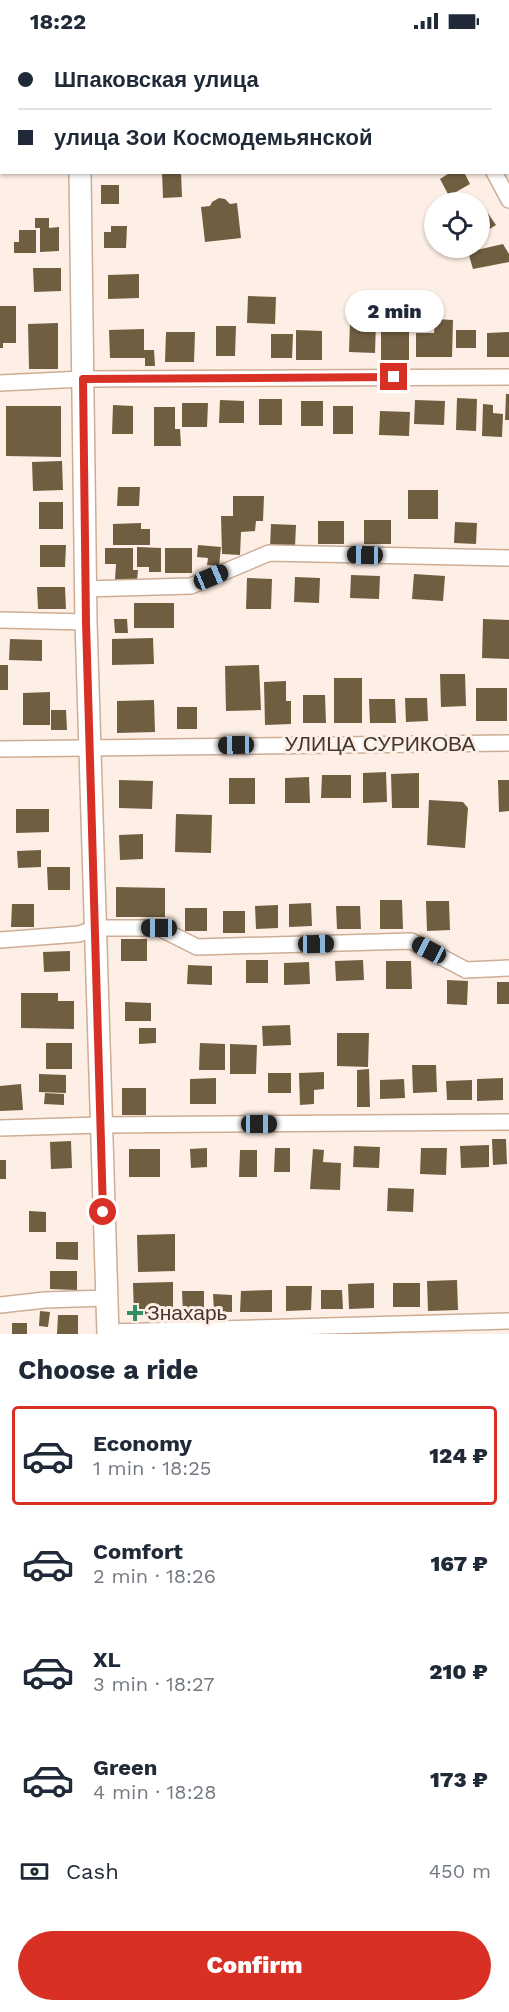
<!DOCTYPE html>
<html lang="en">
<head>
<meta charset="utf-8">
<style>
	body { margin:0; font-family:"Work Sans",sans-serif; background:#f6f6f7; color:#1f2937; height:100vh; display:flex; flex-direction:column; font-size:22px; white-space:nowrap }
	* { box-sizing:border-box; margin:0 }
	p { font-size:20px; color:#747a83 }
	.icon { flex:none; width:33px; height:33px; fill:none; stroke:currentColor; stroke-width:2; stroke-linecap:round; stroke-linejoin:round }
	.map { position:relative; height:1292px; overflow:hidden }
	.details { display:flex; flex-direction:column; background:#fff; flex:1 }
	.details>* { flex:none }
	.top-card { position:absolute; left:0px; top:0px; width:510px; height:132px; box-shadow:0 2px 4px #0004; display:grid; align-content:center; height:132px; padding:0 18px; background:#fff }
	.controls { position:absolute; left:424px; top:150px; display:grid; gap:12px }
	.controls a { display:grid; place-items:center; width:66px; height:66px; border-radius:50%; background:#fff; box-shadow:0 2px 4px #0004; font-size:30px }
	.end { position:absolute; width:27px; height:27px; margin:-14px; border:8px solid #d93025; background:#fff; box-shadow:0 0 0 3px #fff }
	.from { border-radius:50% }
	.bubble { position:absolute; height:42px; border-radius:21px; background:#fff; box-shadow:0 2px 4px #0004; font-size:20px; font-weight:800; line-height:42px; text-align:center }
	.car { position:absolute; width:18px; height:36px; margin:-18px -9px; border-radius:8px; box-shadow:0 0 4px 2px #0007; background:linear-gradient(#222 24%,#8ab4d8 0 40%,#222 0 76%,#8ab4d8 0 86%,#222 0) }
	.top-card b { display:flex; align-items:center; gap:21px; height:57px; font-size:22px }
	.top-card b+b { border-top:2px solid #e0e1e3 }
	.top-card i { width:15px; height:15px; background:#1f2937 }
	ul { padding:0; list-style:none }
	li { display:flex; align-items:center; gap:18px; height:99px; margin:0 12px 9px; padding:0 6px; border:3px solid transparent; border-radius:6px }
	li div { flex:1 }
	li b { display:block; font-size:22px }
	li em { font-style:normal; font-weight:800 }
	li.active { border-color:#d93025 }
	li>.icon { width:54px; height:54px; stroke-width:1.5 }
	h2 { padding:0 18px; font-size:27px; line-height:72px }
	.pay { display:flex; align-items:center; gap:15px; height:66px; padding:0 18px; font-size:22px }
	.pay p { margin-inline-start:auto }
	.button { display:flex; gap:12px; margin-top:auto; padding:12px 18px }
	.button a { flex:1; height:69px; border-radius:36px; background:#d93025; color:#fff; font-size:24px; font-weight:800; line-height:69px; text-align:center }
	.status { display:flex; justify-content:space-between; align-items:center; height:42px; padding:0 30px; background:#fff; direction:ltr }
	.status svg { height:16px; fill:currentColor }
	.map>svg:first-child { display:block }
	.building { fill:#705e40 }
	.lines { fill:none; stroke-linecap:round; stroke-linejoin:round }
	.street-casing { stroke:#cdad95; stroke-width:18 }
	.secondary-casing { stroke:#cdad95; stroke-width:24 }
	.street { stroke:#fff; stroke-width:15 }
	.secondary { stroke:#fff; stroke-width:21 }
	.route { stroke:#d93025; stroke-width:8 }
	.poi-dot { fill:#338f66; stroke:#fdefe5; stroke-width:2 }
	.labels { text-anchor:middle; stroke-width:6; stroke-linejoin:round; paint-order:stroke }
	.street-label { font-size:21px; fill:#43362c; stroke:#fdefe5 }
	.poi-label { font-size:21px; fill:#43362c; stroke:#fdefe5; text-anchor:start }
</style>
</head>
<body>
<div class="status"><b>18:22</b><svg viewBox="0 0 49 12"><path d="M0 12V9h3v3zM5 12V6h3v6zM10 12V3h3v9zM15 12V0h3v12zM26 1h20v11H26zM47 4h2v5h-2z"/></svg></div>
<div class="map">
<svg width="509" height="1292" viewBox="0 0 509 1292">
	<rect width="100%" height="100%" fill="#fdefe5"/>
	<path class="building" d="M 162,130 L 181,130 L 182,155 L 163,156 Z
		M 451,130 L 464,130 L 470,142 L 449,154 L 440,137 Z
		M 101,143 L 119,143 L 119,162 L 101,162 Z
		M 219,156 L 225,157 L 230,162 L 237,161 L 241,196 L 205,200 L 201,165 L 210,164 L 212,160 Z
		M 485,167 L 496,183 L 480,193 L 480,170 Z
		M 35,176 L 49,176 L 49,186 L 59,185 L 59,209 L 40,210 L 40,186 L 35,186 Z
		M 111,184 L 127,184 L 126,206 L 104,206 L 104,190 L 111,190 Z
		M 19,188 L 36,188 L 36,211 L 14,211 L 14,200 L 19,200 Z
		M 503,202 L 509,212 L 509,220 L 473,227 L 468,210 Z
		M 33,226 L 61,226 L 61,249 L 34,250 Z
		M 139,232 L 139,256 L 108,257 L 108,233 Z
		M 248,254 L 276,255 L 275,282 L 247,281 Z
		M 0,264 L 16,264 L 16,301 L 3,301 L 3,306 L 0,306 Z
		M 435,277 L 453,278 L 452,315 L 416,315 L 416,291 L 434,291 Z
		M 350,279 L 376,279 L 375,311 L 349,310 Z
		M 58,281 L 58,327 L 29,327 L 28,282 Z
		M 216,284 L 236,284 L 235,314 L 216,314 Z
		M 144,287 L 144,308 L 154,308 L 155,324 L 145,324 L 145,316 L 110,316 L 109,288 Z
		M 296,288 L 322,289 L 322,318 L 296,318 Z
		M 456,288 L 476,288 L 476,306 L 456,306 Z
		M 381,289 L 409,289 L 409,318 L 381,318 Z
		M 166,290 L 195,290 L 194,320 L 165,320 Z
		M 509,290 L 509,315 L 487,315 L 487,291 Z
		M 271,292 L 293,292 L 292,316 L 271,316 Z
		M 506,352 L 509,352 L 509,378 L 505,378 Z
		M 457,356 L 477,357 L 476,389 L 456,388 Z
		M 259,357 L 282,357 L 282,383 L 259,383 Z
		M 220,358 L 244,359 L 244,381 L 219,381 Z
		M 415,358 L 445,359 L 444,383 L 414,382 Z
		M 301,359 L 323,359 L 323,384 L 301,384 Z
		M 182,361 L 208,361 L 207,385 L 182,385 Z
		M 483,362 L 493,363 L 493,371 L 503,372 L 502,395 L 482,394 Z
		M 113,363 L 133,364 L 133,392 L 112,392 Z
		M 6,364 L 61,364 L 61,415 L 6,414 Z
		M 333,364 L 353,364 L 353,392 L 333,392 Z
		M 154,365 L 175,365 L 175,387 L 180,387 L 181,404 L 154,404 Z
		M 380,369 L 410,370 L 409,394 L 379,393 Z
		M 62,419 L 63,448 L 33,449 L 32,420 Z
		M 118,445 L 140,445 L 139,464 L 117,464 Z
		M 408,448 L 438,448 L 438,477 L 408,477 Z
		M 233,454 L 264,454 L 263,479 L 256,479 L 255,489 L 241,490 L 240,513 L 222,512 L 221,474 L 233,474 Z
		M 39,460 L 63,460 L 63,487 L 39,487 Z
		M 364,478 L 391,478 L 391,502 L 364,502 Z
		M 318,479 L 344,479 L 344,502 L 318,502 Z
		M 455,480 L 477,481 L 476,502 L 454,501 Z
		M 141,481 L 141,487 L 150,487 L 150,503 L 113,503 L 113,482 Z
		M 271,482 L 296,483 L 295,505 L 270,505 Z
		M 40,503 L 66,503 L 65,525 L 40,525 Z
		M 198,503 L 221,505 L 219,524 L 207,523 L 208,516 L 197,515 Z
		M 137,505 L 161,506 L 161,530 L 149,530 L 149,525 L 137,525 Z
		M 105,506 L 133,506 L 133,528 L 138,528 L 137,538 L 115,538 L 116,522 L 105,522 Z
		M 165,506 L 192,506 L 192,531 L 165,531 Z
		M 414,532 L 445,534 L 443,559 L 412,557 Z
		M 351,533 L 380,534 L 379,557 L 350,556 Z
		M 295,535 L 320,536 L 319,561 L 294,560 Z
		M 247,536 L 272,537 L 271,567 L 246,567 Z
		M 37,545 L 65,545 L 66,567 L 38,567 Z
		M 134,561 L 174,561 L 174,586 L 134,586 Z
		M 114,577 L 127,577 L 128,591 L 115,591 Z
		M 483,577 L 509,578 L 509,617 L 482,616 Z
		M 153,596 L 154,622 L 112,623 L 112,597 Z
		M 10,597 L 42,598 L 42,619 L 9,618 Z
		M 0,623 L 8,623 L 8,648 L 0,648 Z
		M 259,623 L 261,668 L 226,669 L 225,624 Z
		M 440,632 L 465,632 L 466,664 L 441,665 Z
		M 334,636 L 362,636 L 362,681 L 334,681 Z
		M 286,639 L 286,659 L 291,659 L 291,682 L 265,683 L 264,640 Z
		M 476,646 L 507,646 L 507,679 L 476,679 Z
		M 50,650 L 50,683 L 23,683 L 23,651 Z
		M 303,653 L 325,653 L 326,681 L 303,681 Z
		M 405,656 L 427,656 L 428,679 L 406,680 Z
		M 369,657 L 395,657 L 396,681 L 370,681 Z
		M 154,658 L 155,690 L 117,691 L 117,659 Z
		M 177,665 L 197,665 L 197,687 L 177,687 Z
		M 51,668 L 66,668 L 67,688 L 51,688 Z
		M 386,730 L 387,760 L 363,761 L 363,731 Z
		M 419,731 L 419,766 L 392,766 L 391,732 Z
		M 322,733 L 351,733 L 351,756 L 321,756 Z
		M 309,735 L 310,761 L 285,761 L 285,736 Z
		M 229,736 L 255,736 L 255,762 L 229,762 Z
		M 119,738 L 153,739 L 152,767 L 119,766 Z
		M 498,738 L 509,738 L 509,769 L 499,770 Z
		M 429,758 L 463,760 L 468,766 L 465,806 L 427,803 Z
		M 16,767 L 49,767 L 49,790 L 16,791 Z
		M 176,772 L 212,773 L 211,811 L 175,810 Z
		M 143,792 L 143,817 L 120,818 L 119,793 Z
		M 41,808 L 41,825 L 18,826 L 17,809 Z
		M 47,825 L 70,825 L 70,848 L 48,848 Z
		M 116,845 L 165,846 L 165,875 L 116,875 Z
		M 380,858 L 402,858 L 403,887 L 380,887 Z
		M 426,859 L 449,859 L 450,888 L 427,889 Z
		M 311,861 L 312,884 L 289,885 L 289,862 Z
		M 12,862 L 34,862 L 34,885 L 11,885 Z
		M 278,863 L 278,886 L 256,887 L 255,864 Z
		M 336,864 L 360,864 L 361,887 L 337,887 Z
		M 185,866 L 207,866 L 207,889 L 185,889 Z
		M 223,869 L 245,869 L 245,891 L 223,891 Z
		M 121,897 L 147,897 L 147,919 L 121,919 Z
		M 70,909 L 70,929 L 44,930 L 43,910 Z
		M 246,918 L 268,918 L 268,941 L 246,941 Z
		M 363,918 L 364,938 L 336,939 L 335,919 Z
		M 386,919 L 411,919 L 412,947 L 386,947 Z
		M 309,920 L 310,942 L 284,943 L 284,921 Z
		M 188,923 L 212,924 L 212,943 L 187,942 Z
		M 447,938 L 468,939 L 467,963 L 447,962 Z
		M 497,940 L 509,940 L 509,962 L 497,962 Z
		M 21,951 L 58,951 L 58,959 L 74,959 L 74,987 L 21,986 Z
		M 125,960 L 151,961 L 151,979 L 125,979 Z
		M 290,983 L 291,1003 L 263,1004 L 262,984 Z
		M 139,986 L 156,986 L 156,1001 L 139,1002 Z
		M 337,991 L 369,991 L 368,1025 L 337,1024 Z
		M 46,1001 L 72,1001 L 72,1027 L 46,1027 Z
		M 200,1001 L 225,1002 L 225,1028 L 199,1028 Z
		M 230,1002 L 257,1003 L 256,1032 L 230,1032 Z
		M 412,1023 L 436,1023 L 437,1050 L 413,1051 Z
		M 369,1027 L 370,1065 L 357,1065 L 357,1028 Z
		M 324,1030 L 324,1047 L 314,1048 L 314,1062 L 300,1063 L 299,1031 Z
		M 268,1031 L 291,1031 L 291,1051 L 268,1051 Z
		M 39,1032 L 66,1033 L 66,1051 L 39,1050 Z
		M 216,1036 L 216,1062 L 190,1062 L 190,1037 Z
		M 503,1036 L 503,1058 L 477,1059 L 477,1037 Z
		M 404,1037 L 405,1056 L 380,1057 L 380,1038 Z
		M 472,1038 L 472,1058 L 447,1058 L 446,1039 Z
		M 21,1042 L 23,1068 L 0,1069 L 0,1044 Z
		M 122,1046 L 146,1046 L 146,1073 L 122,1073 Z
		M 45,1051 L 64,1052 L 64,1063 L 44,1062 Z
		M 492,1097 L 506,1097 L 507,1122 L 493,1123 Z
		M 71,1099 L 72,1126 L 51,1127 L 50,1100 Z
		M 489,1103 L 489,1125 L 461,1126 L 460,1104 Z
		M 354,1104 L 380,1105 L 379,1126 L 353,1125 Z
		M 207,1106 L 207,1125 L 191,1126 L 190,1107 Z
		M 275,1106 L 290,1106 L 290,1130 L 274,1130 Z
		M 421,1106 L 447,1106 L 446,1133 L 420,1132 Z
		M 129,1107 L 160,1107 L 160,1135 L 129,1135 Z
		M 313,1107 L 324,1108 L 323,1120 L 341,1121 L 340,1148 L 310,1147 Z
		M 240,1108 L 257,1108 L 257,1135 L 239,1135 Z
		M 0,1118 L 6,1118 L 6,1137 L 0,1137 Z
		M 388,1146 L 414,1147 L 413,1170 L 387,1169 Z
		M 29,1169 L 46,1170 L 46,1190 L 29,1190 Z
		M 175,1192 L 175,1229 L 138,1230 L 137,1193 Z
		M 56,1200 L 78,1200 L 78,1218 L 56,1217 Z
		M 50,1229 L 77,1229 L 77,1248 L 50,1247 Z
		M 457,1238 L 458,1268 L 428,1269 L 427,1239 Z
		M 173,1240 L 173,1274 L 134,1274 L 133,1241 Z
		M 374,1241 L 374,1266 L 349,1267 L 348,1242 Z
		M 393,1241 L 420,1241 L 420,1265 L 393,1265 Z
		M 286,1244 L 312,1244 L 311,1268 L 286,1269 Z
		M 272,1248 L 272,1270 L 240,1270 L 241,1249 Z
		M 321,1248 L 342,1248 L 343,1267 L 321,1267 Z
		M 182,1249 L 204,1249 L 204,1271 L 183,1272 Z
		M 213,1252 L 232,1253 L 232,1270 L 214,1270 Z
		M 40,1269 L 50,1270 L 48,1285 L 39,1284 Z
		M 58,1273 L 78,1273 L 78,1292 L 57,1292 Z
		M 12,1281 L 27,1281 L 27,1292 L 12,1292 Z"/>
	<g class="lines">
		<g class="street-casing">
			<path id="street" d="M 421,0 L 422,2
				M 0,73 L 2,73
				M 494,130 L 509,158
				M 0,341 L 83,337 L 509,335
				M 85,547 L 191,544 L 269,511 L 509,516
				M 0,578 L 86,580
				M 0,707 L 509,701
				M 0,898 L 79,892 L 96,886 L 159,886 L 197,905 L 411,899 L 466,928 L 509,926
				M 0,1086 L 100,1083 L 509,1080
				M 0,1263 L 45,1258 L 106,1256
				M 108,1290 L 509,1279"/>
		</g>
		<g class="secondary-casing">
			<path id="secondary" d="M 79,0 L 79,2
				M 80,130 L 86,580 L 108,1292"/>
		</g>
		<use href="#street" class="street"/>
		<use href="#secondary" class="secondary"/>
	</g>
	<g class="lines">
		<path class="route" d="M 103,1170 L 86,580 L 83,337 L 394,335"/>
	</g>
	<path class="poi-dot" d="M132 1262h6v6h6v6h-6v6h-6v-6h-6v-6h6z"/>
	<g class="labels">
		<g class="street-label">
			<text x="380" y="709">УЛИЦА СУРИКОВА</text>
		</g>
		<g class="poi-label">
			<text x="147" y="1278">Знахарь</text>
		</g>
	</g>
</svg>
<div class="controls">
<a><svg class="icon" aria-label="locate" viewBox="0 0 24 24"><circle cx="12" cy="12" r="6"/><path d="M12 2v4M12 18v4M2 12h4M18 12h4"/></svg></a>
</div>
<i class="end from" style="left:103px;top:1170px"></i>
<i class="end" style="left:394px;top:335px"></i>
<div class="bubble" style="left:345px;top:248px;width:99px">2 min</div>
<i class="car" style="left:365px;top:513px;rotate:271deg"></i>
<i class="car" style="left:211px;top:535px;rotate:67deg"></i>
<i class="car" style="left:236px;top:703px;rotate:269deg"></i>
<i class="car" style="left:159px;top:886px;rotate:270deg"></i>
<i class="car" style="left:316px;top:902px;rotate:89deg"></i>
<i class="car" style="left:429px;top:908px;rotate:298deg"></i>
<i class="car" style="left:259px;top:1082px;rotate:90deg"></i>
<div class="top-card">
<b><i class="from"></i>Шпаковская улица</b>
<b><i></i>улица Зои Космодемьянской</b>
</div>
</div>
<section class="details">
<h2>Choose a ride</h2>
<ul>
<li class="active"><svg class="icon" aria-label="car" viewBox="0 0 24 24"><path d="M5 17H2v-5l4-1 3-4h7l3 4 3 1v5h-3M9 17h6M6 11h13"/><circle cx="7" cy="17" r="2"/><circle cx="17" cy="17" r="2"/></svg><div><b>Economy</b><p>1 min · 18:25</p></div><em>124 ₽</em></li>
<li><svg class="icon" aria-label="car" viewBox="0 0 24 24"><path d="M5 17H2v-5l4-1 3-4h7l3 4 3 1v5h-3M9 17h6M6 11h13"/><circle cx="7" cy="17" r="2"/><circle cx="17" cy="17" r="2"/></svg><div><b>Comfort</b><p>2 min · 18:26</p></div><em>167 ₽</em></li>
<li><svg class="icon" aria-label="car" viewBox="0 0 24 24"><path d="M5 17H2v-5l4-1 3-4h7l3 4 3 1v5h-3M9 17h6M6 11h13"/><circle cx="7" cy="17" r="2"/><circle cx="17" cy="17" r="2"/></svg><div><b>XL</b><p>3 min · 18:27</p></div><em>210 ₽</em></li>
<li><svg class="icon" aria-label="car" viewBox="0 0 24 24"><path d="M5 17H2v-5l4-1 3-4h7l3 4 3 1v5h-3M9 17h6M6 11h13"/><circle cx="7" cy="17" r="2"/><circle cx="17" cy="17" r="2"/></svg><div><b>Green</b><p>4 min · 18:28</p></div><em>173 ₽</em></li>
</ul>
<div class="pay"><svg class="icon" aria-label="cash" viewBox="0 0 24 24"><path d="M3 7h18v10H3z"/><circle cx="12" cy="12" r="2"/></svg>Cash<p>450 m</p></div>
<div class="button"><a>Confirm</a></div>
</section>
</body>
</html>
